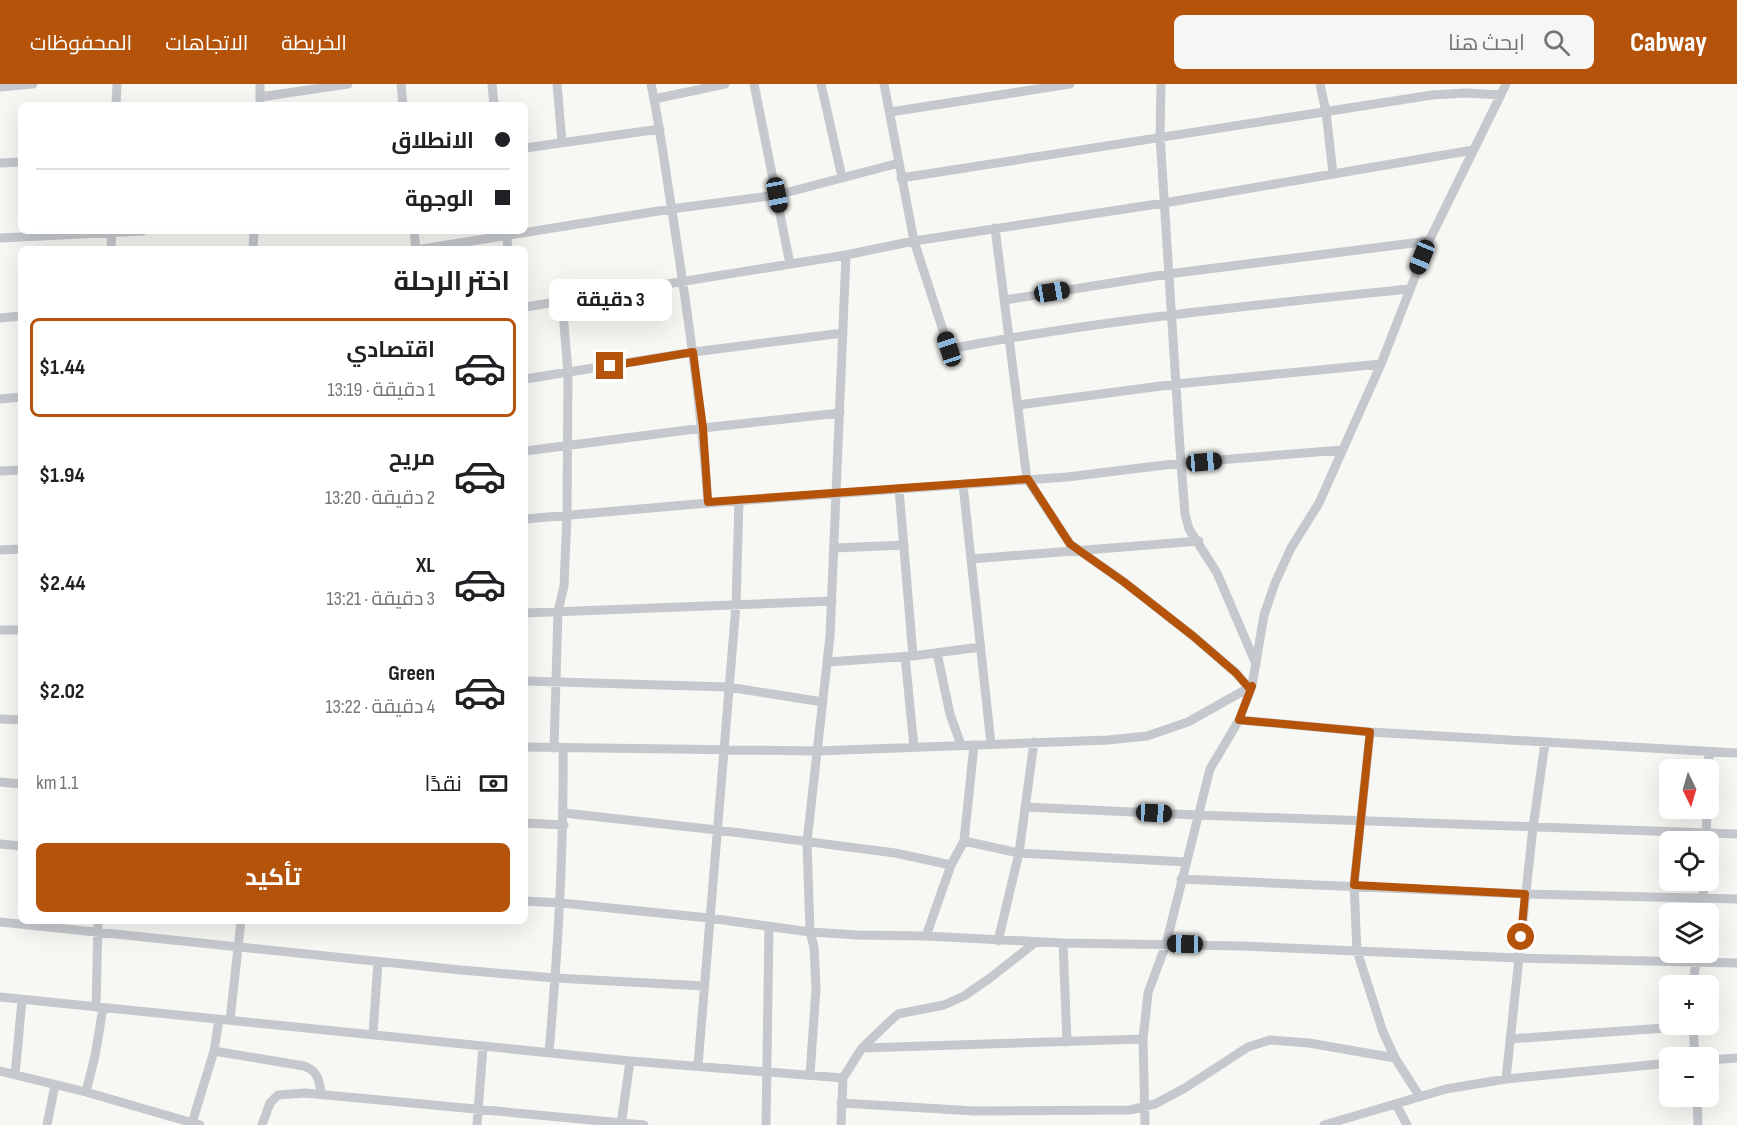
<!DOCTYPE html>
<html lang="ar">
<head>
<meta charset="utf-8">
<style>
	body { margin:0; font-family:"Sofia Sans Condensed",Cairo,sans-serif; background:#f6f6f6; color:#202124; direction:rtl; height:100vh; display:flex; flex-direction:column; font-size:22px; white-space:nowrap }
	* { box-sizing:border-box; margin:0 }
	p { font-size:20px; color:#757577 }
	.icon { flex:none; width:33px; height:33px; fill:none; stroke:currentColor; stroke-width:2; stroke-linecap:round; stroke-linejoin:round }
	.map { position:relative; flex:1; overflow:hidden; direction:ltr }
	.sheet { position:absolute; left:18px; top:162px; width:510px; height:678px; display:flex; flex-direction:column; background:#fff; border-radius:9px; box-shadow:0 6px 24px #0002; direction:rtl }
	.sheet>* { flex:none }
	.hud { position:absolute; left:18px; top:18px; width:510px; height:132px; border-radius:9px; box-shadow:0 6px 24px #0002; direction:rtl; display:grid; align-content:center; height:132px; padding:0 18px; background:#fff }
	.needle { width:39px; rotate:175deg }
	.fabs { position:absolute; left:1659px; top:675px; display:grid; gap:12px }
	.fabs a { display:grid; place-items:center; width:60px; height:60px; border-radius:9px; background:#fff; box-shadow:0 6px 24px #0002; font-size:30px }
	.end { position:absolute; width:27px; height:27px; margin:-14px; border:8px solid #b45309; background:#fff; box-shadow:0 0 0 3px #fff }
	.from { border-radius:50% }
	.bubble { position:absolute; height:42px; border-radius:9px; background:#fff; box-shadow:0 6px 24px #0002; font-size:20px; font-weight:700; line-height:42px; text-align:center; direction:rtl }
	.car { position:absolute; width:18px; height:36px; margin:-18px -9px; border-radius:8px; box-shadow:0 0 4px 2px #0007; background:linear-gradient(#222 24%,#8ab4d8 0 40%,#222 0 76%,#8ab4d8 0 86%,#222 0) }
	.hud b { display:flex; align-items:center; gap:21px; height:57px; font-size:22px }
	.hud b+b { border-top:2px solid #e0e0e0 }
	.hud i { width:15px; height:15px; background:#202124 }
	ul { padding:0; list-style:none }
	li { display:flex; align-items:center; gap:18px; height:99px; margin:0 12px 9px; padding:0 6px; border:3px solid transparent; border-radius:9px }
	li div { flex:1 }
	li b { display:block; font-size:22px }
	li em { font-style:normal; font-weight:700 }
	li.active { border-color:#b45309 }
	li>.icon { width:54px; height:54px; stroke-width:1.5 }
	h2 { padding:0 18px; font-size:27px; line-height:72px }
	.pay { display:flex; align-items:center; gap:15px; height:66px; padding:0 18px; font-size:22px }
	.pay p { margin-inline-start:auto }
	.action { display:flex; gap:12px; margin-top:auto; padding:12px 18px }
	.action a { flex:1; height:69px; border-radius:9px; background:#b45309; color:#fff; font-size:24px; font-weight:700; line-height:69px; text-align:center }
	header { display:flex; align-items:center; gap:36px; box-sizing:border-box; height:84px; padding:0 30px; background:#b45309; color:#fff }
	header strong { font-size:28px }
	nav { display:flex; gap:33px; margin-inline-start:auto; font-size:21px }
	.search { width:420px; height:54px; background:#f6f6f6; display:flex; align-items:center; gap:15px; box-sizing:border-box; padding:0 21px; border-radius:9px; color:#757577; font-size:22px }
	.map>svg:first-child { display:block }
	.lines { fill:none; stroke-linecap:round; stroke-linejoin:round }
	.street { stroke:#c5c8cc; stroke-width:9 }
	.route { stroke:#b45309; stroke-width:8 }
</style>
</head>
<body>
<header>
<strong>Cabway</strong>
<div class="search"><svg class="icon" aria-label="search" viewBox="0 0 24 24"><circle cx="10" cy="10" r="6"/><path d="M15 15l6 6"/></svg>ابحث هنا</div>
<nav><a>الخريطة</a><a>الاتجاهات</a><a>المحفوظات</a></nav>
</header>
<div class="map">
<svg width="1737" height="1041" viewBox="0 0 1737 1041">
	<rect width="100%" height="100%" fill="#f7f7f4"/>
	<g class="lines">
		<path class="street" d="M 401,0 L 403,21
			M 492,0 L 494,21
			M 557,0 L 562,58
			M 651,0 C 660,42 665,85 672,127 C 687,224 701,320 708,419
			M 754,0 L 790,180
			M 821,0 L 842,93
			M 884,0 L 914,157 L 949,265 C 1101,236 1255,221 1409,205
			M 1320,0 L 1326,28 L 1333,90
			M 0,3 L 33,0
			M 260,13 L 348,0
			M 654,15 L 725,0
			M 116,21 L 117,0
			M 260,21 L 260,0
			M 890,28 L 1070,0
			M 525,64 L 660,45
			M 0,79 L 21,78
			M 901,94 L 1432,11 L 1466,9 L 1501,11
			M 995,144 L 1027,395 L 1070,460 L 1124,498 L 1193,552 L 1236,589 L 1249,604
			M 414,147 L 416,165
			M 506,147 L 508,165
			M 0,154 L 143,147
			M 111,165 L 112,147
			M 253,165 L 254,147
			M 422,165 L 671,125 L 777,111 L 899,79
			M 1005,216 L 1168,190 L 1429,157
			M 525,223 L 846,171 L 914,157 L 1164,119 L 1473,66
			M 0,234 L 21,232
			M 525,295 L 694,268 L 843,249
			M 0,315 L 21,313
			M 1018,321 L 1176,300 L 1381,280
			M 525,367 L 703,344 L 840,329
			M 0,387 L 21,386
			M 963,401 L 991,660
			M 899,405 L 913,572
			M 525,435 L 708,419 L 1067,393 L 1181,379 L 1160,52 L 1161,0
			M 835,464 L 904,461
			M 0,466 L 21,465
			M 971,475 L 1199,457
			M 525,529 L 832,517
			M 0,546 L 21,546
			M 937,569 L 950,630 L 961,661
			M 905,572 L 914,663
			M 827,578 L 913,572 L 980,563
			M 1256,580 L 1217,489 L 1189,445 L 1185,430 L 1181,379 L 1342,366
			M 525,597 L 728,603 L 823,618
			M 0,635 L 21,636
			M 1239,636 L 1370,648 L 1737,669
			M 1370,648 L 1354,801 L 1357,867 L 1383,948 L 1395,974 L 1420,1013
			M 525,663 L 817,667 L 1108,656 L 1147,652 L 1188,638 L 1252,602
			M 554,664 L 558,528 L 564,502 L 567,431 L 568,288 L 562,217
			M 1708,686 L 1709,668
			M 0,698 L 21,700
			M 1025,723 L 1197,731 L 1737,750
			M 564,729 L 717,746 L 895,769 L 951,781
			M 525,739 L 564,741
			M 964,757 L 1019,769 L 1186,778
			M 1706,758 L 1707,724
			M 0,760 L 21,762
			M 1181,795 L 1525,810 L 1737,815
			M 525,817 L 561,819 L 709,834 L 810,848 L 857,851 L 926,852 L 1063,859 L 1243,862 L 1518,874 L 1737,879
			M 1702,830 L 1704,796
			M 0,838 L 461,886 L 555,894 L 704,902
			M 926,852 L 951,781 L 964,757 L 974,661
			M 998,857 L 1019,769 L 1034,658
			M 1063,859 L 1067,958
			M 1693,902 L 1697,868
			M 0,913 L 630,977 L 843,994
			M 96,923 L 98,837
			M 230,936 L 241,837
			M 1693,940 L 1695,974
			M 373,950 L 378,878
			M 1510,955 L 1693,942
			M 862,964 L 1143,955
			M 214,967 L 304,982 C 318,987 319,996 321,1009
			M 549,968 C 558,867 564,766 563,665
			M 1708,976 L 1737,974
			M 698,981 L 736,521 L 739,416
			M 0,987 L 86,1008 L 200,1041
			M 15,991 L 22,916
			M 810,991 L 816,904 L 814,863 L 810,848 L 807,758 L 830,552 L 846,171
			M 1506,995 L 1533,743 L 1545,659
			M 86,1008 L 95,972 L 103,924
			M 1697,1012 L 1698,1041
			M 841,1019 L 975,1027 L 1130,1026 L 1155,1020 L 1185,1004 L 1248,963 L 1270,956 L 1309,959 L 1395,974
			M 1396,1020 L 1407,1041
			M 192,1039 L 214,967 L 219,935
			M 47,1041 L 55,1001
			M 262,1041 L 270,1019 L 278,1011 L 305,1009 L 644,1041
			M 477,1041 L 483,962
			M 621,1041 L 630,977
			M 766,1041 L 769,842
			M 841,1041 L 843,994 L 862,964 L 888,939 L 898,930 L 944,921 L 964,912 L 990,894 L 1036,858
			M 1145,1041 L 1143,955 L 1148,909 L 1166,860 L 1210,685 L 1239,636 L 1252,602 L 1264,531 L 1275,499 L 1291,464 L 1319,419 L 1381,280 L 1429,157 L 1506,0
			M 1324,1041 L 1446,1005 L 1506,995 L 1670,979"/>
	</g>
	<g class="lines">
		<path class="route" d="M 610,282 L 693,268 L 703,344 L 708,418 L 1028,395 L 1070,460 L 1124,498 L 1193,552 L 1236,589 L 1249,604 L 1252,602 L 1239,636 L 1370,648 L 1354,801 L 1525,810 L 1521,853"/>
	</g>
</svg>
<div class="fabs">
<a><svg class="needle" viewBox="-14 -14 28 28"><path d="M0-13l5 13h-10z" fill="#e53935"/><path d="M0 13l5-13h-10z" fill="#757577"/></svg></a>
<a><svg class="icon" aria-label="locate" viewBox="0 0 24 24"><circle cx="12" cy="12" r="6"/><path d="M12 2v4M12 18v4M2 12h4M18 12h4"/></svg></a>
<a><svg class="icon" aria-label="layers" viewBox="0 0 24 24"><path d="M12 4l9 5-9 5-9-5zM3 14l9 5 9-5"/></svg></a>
<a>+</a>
<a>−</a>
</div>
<i class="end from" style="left:1521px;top:853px"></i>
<i class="end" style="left:610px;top:282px"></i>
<div class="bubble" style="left:549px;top:195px;width:123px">3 دقيقة</div>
<i class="car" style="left:777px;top:111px;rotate:169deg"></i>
<i class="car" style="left:1422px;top:173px;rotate:202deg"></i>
<i class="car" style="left:1052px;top:208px;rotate:81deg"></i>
<i class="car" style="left:949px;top:265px;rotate:342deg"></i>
<i class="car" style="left:1204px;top:378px;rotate:85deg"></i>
<i class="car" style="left:1154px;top:729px;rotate:93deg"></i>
<i class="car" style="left:1185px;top:860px;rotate:271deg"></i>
<div class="hud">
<b><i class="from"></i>الانطلاق</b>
<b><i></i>الوجهة</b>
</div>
<section class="sheet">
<h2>اختر الرحلة</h2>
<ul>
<li class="active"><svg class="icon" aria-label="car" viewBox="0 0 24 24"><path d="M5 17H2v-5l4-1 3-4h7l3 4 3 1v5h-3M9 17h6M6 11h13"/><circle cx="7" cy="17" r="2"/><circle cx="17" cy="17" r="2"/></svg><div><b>اقتصادي</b><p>1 دقيقة · 13:19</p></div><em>$1.44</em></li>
<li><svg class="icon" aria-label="car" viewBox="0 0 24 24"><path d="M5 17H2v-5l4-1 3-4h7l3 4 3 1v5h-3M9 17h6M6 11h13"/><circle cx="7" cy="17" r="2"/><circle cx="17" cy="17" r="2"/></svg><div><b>مريح</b><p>2 دقيقة · 13:20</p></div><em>$1.94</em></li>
<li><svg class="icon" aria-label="car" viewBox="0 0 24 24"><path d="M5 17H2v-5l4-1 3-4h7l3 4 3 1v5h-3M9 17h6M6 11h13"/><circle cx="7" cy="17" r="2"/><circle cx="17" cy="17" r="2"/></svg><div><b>XL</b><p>3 دقيقة · 13:21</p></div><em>$2.44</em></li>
<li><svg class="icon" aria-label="car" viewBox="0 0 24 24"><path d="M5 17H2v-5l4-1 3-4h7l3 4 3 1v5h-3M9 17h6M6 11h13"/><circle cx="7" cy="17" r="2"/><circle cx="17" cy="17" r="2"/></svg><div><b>Green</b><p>4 دقيقة · 13:22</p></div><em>$2.02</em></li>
</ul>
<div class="pay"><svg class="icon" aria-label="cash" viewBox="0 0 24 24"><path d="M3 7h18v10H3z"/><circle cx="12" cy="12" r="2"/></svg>نقدًا<p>1.1 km</p></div>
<div class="action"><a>تأكيد</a></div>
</section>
</div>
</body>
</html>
